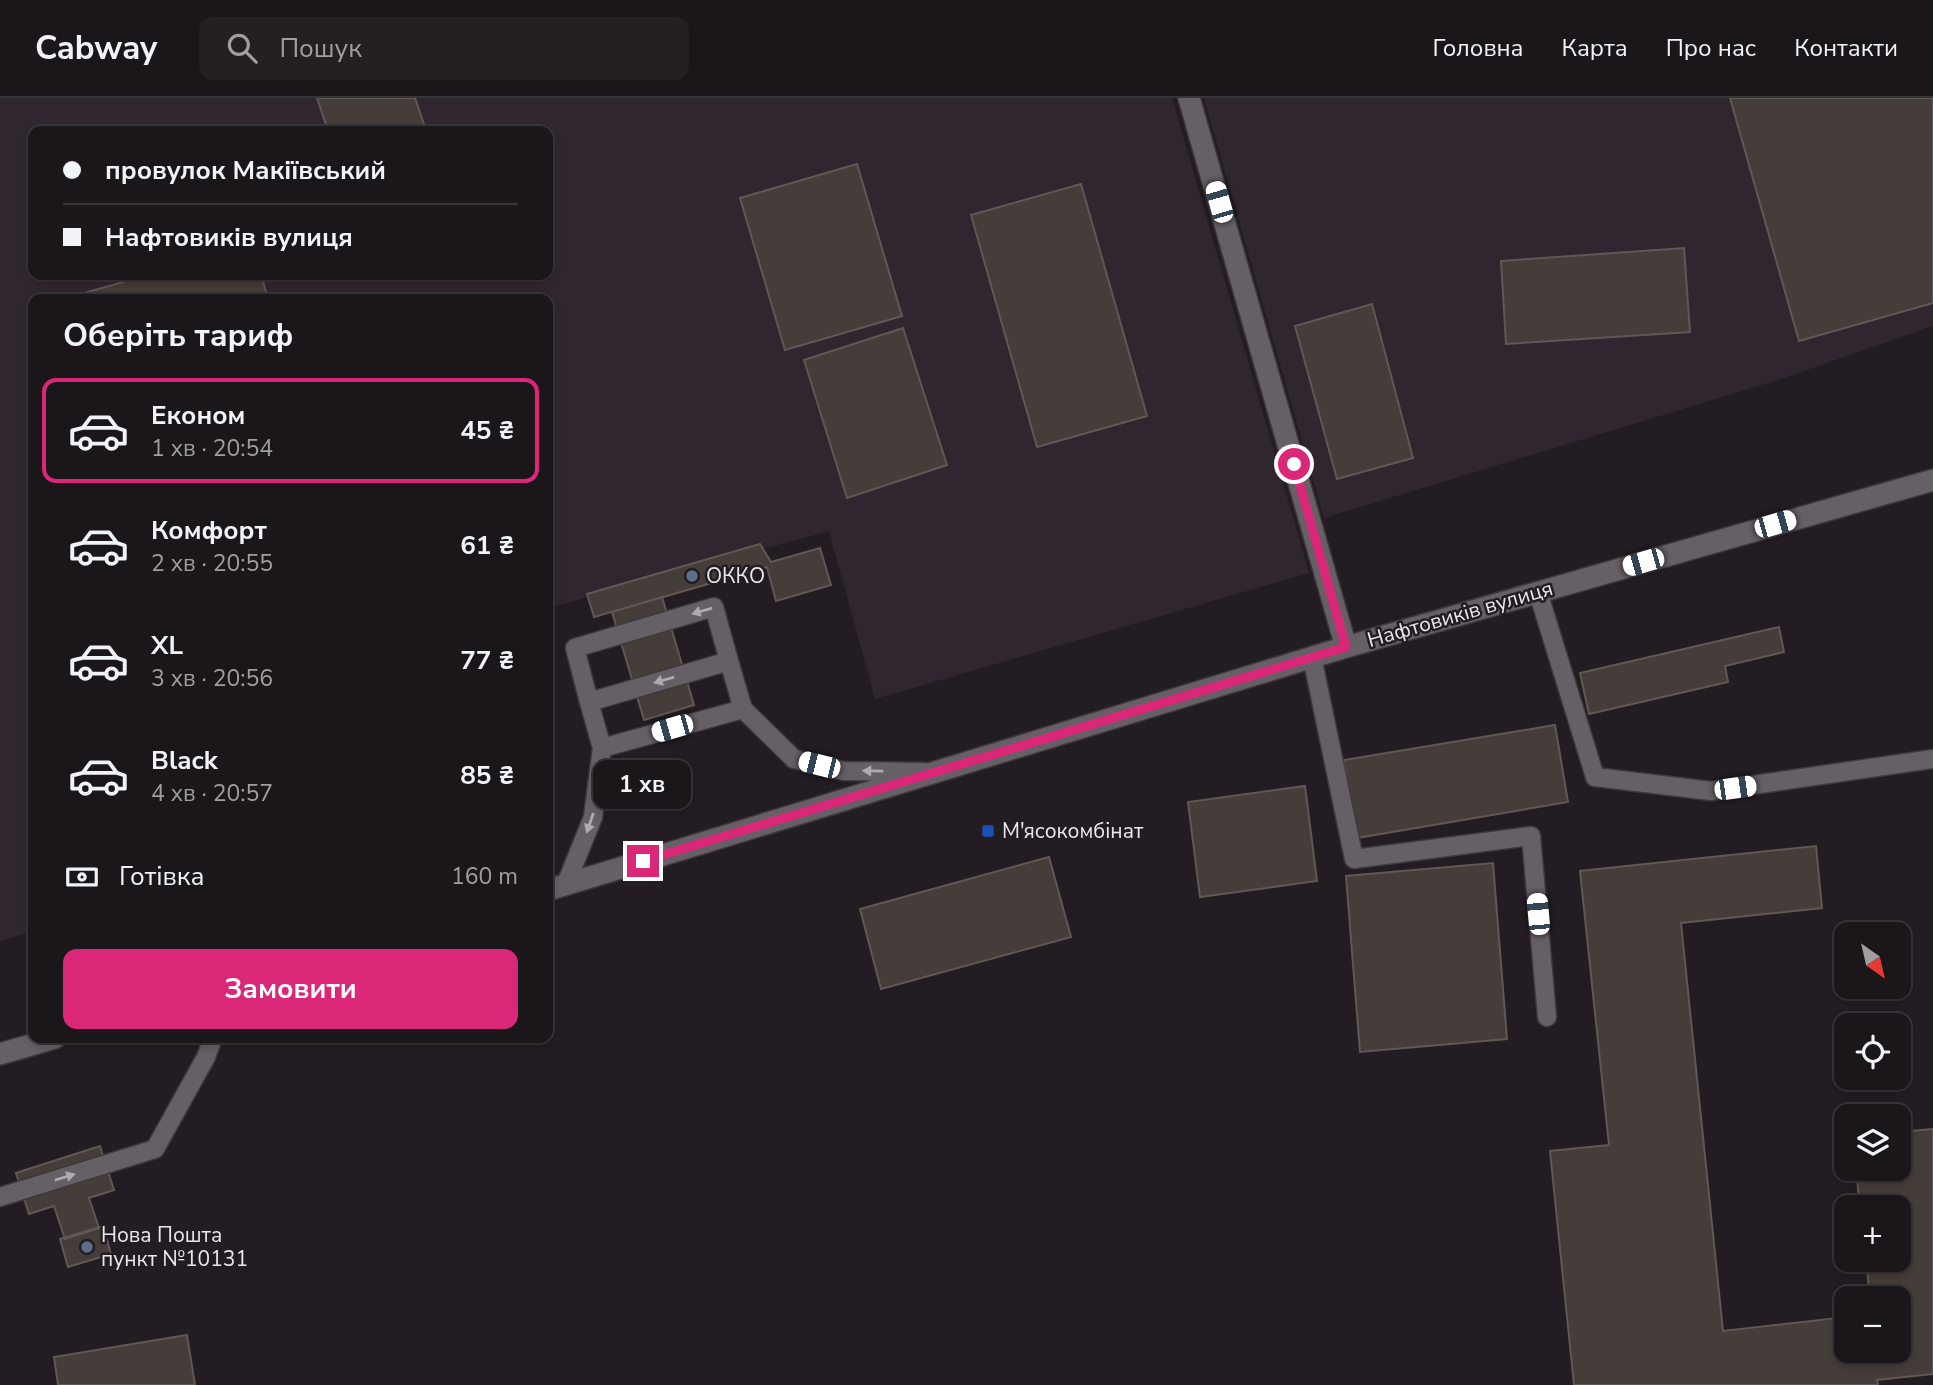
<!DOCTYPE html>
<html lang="uk">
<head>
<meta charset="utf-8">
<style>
	body { margin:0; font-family:"Nunito Sans",sans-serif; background:#231f23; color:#f1f3f6; height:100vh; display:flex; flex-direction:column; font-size:26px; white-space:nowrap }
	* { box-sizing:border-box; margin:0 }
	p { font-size:23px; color:#9f9fa2 }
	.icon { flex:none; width:38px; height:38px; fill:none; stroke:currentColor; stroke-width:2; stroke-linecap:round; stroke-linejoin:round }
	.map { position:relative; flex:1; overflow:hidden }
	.panel { position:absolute; left:28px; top:196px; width:525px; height:749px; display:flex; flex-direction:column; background:#1a161a; border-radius:14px; box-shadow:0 4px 10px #0003,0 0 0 2px #383539 }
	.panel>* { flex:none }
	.guide { position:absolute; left:28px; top:28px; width:525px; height:154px; border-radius:14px; box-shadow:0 4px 10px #0003,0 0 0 2px #383539; display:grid; align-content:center; height:154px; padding:0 35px; background:#1a161a }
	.needle { width:46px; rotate:146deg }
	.controls { position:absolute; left:1834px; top:824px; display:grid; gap:14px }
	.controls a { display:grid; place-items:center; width:77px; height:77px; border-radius:14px; background:#1a161a; box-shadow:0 4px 10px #0003,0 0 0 2px #383539; font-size:35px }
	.end { position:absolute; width:32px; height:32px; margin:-16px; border:9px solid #db2777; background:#fff; box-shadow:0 0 0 4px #fff }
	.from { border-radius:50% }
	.bubble { position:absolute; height:49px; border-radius:14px; background:#1a161a; box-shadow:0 4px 10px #0003,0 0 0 2px #383539; font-size:23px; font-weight:700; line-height:49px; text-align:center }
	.car { position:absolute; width:21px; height:42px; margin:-21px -10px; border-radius:9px; box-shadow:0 0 5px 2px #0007; background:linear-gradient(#fff 24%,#345 0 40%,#fff 0 76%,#345 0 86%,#fff 0) }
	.guide b { display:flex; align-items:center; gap:24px; height:66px; font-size:26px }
	.guide b+b { border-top:2px solid #383539 }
	.guide i { width:18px; height:18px; background:#f1f3f6 }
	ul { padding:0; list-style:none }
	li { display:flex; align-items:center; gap:21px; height:105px; margin:0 14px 10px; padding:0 21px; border:4px solid transparent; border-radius:14px }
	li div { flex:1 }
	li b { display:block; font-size:26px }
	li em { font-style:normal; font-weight:700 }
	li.selected { border-color:#db2777 }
	li>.icon { width:63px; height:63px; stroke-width:1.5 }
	h2 { padding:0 35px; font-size:32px; line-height:84px }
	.pay { display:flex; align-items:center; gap:18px; height:77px; padding:0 35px; font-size:26px }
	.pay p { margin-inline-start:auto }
	.cta { display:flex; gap:14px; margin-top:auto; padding:14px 35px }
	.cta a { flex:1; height:80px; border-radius:14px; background:#db2777; color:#fff; font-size:28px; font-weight:700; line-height:80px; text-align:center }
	header { display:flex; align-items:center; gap:42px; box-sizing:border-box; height:98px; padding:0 35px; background:#1a161a; border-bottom:2px solid #383539 }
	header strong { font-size:33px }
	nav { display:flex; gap:38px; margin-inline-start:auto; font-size:24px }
	.search { width:490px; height:63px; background:#231f23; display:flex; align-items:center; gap:18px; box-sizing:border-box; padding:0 24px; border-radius:14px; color:#9f9fa2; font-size:26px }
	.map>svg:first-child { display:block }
	.built { fill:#302630; fill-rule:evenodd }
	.building { fill:#453d3a; stroke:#615755; stroke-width:2 }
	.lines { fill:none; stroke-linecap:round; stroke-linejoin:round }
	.lane-casing { stroke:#3d393d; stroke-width:21 }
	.street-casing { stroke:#3d393d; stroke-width:24 }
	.secondary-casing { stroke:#3d393d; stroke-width:24 }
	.lane { stroke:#666066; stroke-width:18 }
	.street { stroke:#666066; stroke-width:21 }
	.secondary { stroke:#666066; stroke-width:21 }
	.oneway { fill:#afaaaf }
	.route { stroke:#db2777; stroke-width:9 }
	.service-dot { fill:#5c6f8a; stroke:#231d23; stroke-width:2.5 }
	.transit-dot { fill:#1a4fb4; stroke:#231d23; stroke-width:2.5 }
	.labels { text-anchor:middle; stroke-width:5; stroke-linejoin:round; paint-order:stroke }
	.poi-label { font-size:21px; fill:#eae6ea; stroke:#231d23; text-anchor:start }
	.street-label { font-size:21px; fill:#eae6ea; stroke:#231d23 }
</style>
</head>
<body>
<header>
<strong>Cabway</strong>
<div class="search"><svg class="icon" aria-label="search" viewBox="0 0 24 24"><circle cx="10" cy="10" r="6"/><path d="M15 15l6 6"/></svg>Пошук</div>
<nav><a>Головна</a><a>Карта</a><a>Про нас</a><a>Контакти</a></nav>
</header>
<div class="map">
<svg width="1933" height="1287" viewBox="0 0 1933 1287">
	<rect width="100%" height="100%" fill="#231d23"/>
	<path class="built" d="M 0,0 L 1172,0 L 1309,475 L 875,601 L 829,433 L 548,510 L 548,201 L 33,201 L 33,833 L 0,843 ZM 33,33 L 548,33 L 548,177 L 33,177 Z
		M 1204,0 L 1933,0 L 1933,228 L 1778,282 L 1324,420 Z"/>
	<path class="building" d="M 317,0 L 415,0 L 425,29 L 413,33 L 328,33 Z
		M 1730,0 L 1933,0 L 1933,205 L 1799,243 Z
		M 857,66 L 902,218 L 785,252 L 740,100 Z
		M 1081,86 L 1147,318 L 1037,349 L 971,117 Z
		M 1684,150 L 1690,234 L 1506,246 L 1501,163 Z
		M 148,177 L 261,177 L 268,201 L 63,201 Z
		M 1372,206 L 1413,360 L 1337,381 L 1295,228 Z
		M 903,230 L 947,367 L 847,400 L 804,262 Z
		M 760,446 L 771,464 L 820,450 L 831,487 L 776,503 L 767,469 L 594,519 L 587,496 Z
		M 662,499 L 694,607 L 644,622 L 612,514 Z
		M 1779,529 L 1784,554 L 1725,568 L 1728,584 L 1589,616 L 1580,575 Z
		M 1555,627 L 1568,704 L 1357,740 L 1344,662 Z
		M 1305,688 L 1317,783 L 1200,799 L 1188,704 Z
		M 1816,748 L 1822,810 L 1681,825 L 1723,1233 L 1846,1219 L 1846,1253 L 1899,1253 L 1899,1200 L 1870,1200 L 1866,1162 L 1899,1162 L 1899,1110 L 1860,1110 L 1857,1081 L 1895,1077 L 1895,1071 L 1899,1071 L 1899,1034 L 1933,1031 L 1933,1276 L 1877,1282 L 1878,1287 L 1574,1287 L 1550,1053 L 1609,1047 L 1580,773 Z
		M 1049,759 L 1071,839 L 881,891 L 860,811 Z
		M 1493,765 L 1507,941 L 1360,954 L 1346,778 Z
		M 100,1048 L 114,1092 L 89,1100 L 99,1130 L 65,1141 L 54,1108 L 29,1116 L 16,1075 Z
		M 103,1128 L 111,1156 L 68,1169 L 60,1141 Z
		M 187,1237 L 195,1287 L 58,1287 L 54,1259 Z"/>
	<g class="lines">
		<g class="lane-casing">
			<path id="lane" d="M 1538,494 L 1595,679 L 1711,693 L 1933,661
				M 1312,559 L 1354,761 L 1531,738 L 1547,919
				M 589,604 L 575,550 L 714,509 L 729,563
				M 602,650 L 589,604 L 729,563 L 743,611
				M 566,786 L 593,719 L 602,650 L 743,611 L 794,661 L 844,673 L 924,674
				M 0,1099 L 155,1051 L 206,959 L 213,940"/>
		</g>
		<g class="street-casing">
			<path id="street" d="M 1189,0 L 1346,549"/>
		</g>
		<g class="secondary-casing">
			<path id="secondary" d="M 548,792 L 1346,549 L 1933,382
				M 0,956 L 55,940"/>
		</g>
		<use href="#lane" class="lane"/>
		<use href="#street" class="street"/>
		<use href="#secondary" class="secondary"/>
	</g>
	<defs><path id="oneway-solid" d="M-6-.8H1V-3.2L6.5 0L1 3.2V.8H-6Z" transform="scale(1.75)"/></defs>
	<g class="oneway">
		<use href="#oneway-solid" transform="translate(702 513) rotate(164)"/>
		<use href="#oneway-solid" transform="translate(664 582) rotate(164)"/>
		<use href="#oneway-solid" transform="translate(873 673) rotate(-179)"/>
		<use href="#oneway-solid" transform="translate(590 725) rotate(109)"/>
		<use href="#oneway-solid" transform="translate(65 1079) rotate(-17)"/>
	</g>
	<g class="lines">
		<path class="route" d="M 643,763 L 1346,549 L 1294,366"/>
	</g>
	<g class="service-dot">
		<circle cx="692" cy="478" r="7"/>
		<circle cx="87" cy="1149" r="7"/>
	</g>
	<rect class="transit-dot" x="981" y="726" width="14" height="14" rx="3.5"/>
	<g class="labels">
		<g class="poi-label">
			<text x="706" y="485">ОККО</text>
			<text x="1002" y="740">М'ясокомбінат</text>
			<text x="101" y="1144">Нова Пошта<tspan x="101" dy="24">пункт №10131</tspan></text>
		</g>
		<g class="street-label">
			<text transform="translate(1460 516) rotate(-16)" y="7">Нафтовиків вулиця</text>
		</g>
	</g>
</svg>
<div class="controls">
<a><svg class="needle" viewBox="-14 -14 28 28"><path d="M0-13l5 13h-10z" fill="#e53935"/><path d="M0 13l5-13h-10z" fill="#9f9fa2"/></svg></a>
<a><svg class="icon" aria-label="locate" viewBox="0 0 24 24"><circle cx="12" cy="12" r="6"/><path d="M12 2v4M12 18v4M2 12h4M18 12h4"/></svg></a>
<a><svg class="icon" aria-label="layers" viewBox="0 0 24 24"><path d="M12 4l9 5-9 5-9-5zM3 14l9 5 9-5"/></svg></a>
<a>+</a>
<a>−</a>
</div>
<i class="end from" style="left:1294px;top:366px"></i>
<i class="end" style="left:643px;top:763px"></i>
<div class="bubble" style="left:593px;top:662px;width:98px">1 хв</div>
<i class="car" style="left:1219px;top:104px;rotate:344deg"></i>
<i class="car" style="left:1775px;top:426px;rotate:74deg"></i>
<i class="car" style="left:1643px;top:464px;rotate:254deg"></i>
<i class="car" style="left:672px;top:630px;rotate:254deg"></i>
<i class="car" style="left:819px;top:667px;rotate:284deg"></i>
<i class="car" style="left:1735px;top:690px;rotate:82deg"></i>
<i class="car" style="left:1538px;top:816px;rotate:355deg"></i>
<div class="guide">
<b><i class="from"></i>провулок Макіївський</b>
<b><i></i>Нафтовиків вулиця</b>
</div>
<section class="panel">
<h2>Оберіть тариф</h2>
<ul>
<li class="selected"><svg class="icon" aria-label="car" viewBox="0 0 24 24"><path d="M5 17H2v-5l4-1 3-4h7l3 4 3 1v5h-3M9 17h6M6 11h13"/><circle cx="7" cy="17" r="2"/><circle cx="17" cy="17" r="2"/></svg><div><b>Економ</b><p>1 хв · 20:54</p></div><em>45 ₴</em></li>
<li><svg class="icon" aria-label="car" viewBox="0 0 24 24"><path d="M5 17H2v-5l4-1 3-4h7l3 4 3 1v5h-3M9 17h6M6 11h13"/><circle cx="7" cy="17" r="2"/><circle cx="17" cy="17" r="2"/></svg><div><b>Комфорт</b><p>2 хв · 20:55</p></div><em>61 ₴</em></li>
<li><svg class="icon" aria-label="car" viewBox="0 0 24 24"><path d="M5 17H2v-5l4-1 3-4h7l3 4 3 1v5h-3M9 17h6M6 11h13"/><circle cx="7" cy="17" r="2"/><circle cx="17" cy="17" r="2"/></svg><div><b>XL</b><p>3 хв · 20:56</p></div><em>77 ₴</em></li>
<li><svg class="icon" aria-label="car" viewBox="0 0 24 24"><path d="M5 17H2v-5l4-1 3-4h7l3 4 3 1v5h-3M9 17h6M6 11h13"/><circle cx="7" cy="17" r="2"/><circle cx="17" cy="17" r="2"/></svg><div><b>Black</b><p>4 хв · 20:57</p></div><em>85 ₴</em></li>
</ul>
<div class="pay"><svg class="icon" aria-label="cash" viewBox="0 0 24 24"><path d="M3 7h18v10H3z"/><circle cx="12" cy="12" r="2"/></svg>Готівка<p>160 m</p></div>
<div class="cta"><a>Замовити</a></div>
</section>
</div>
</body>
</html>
